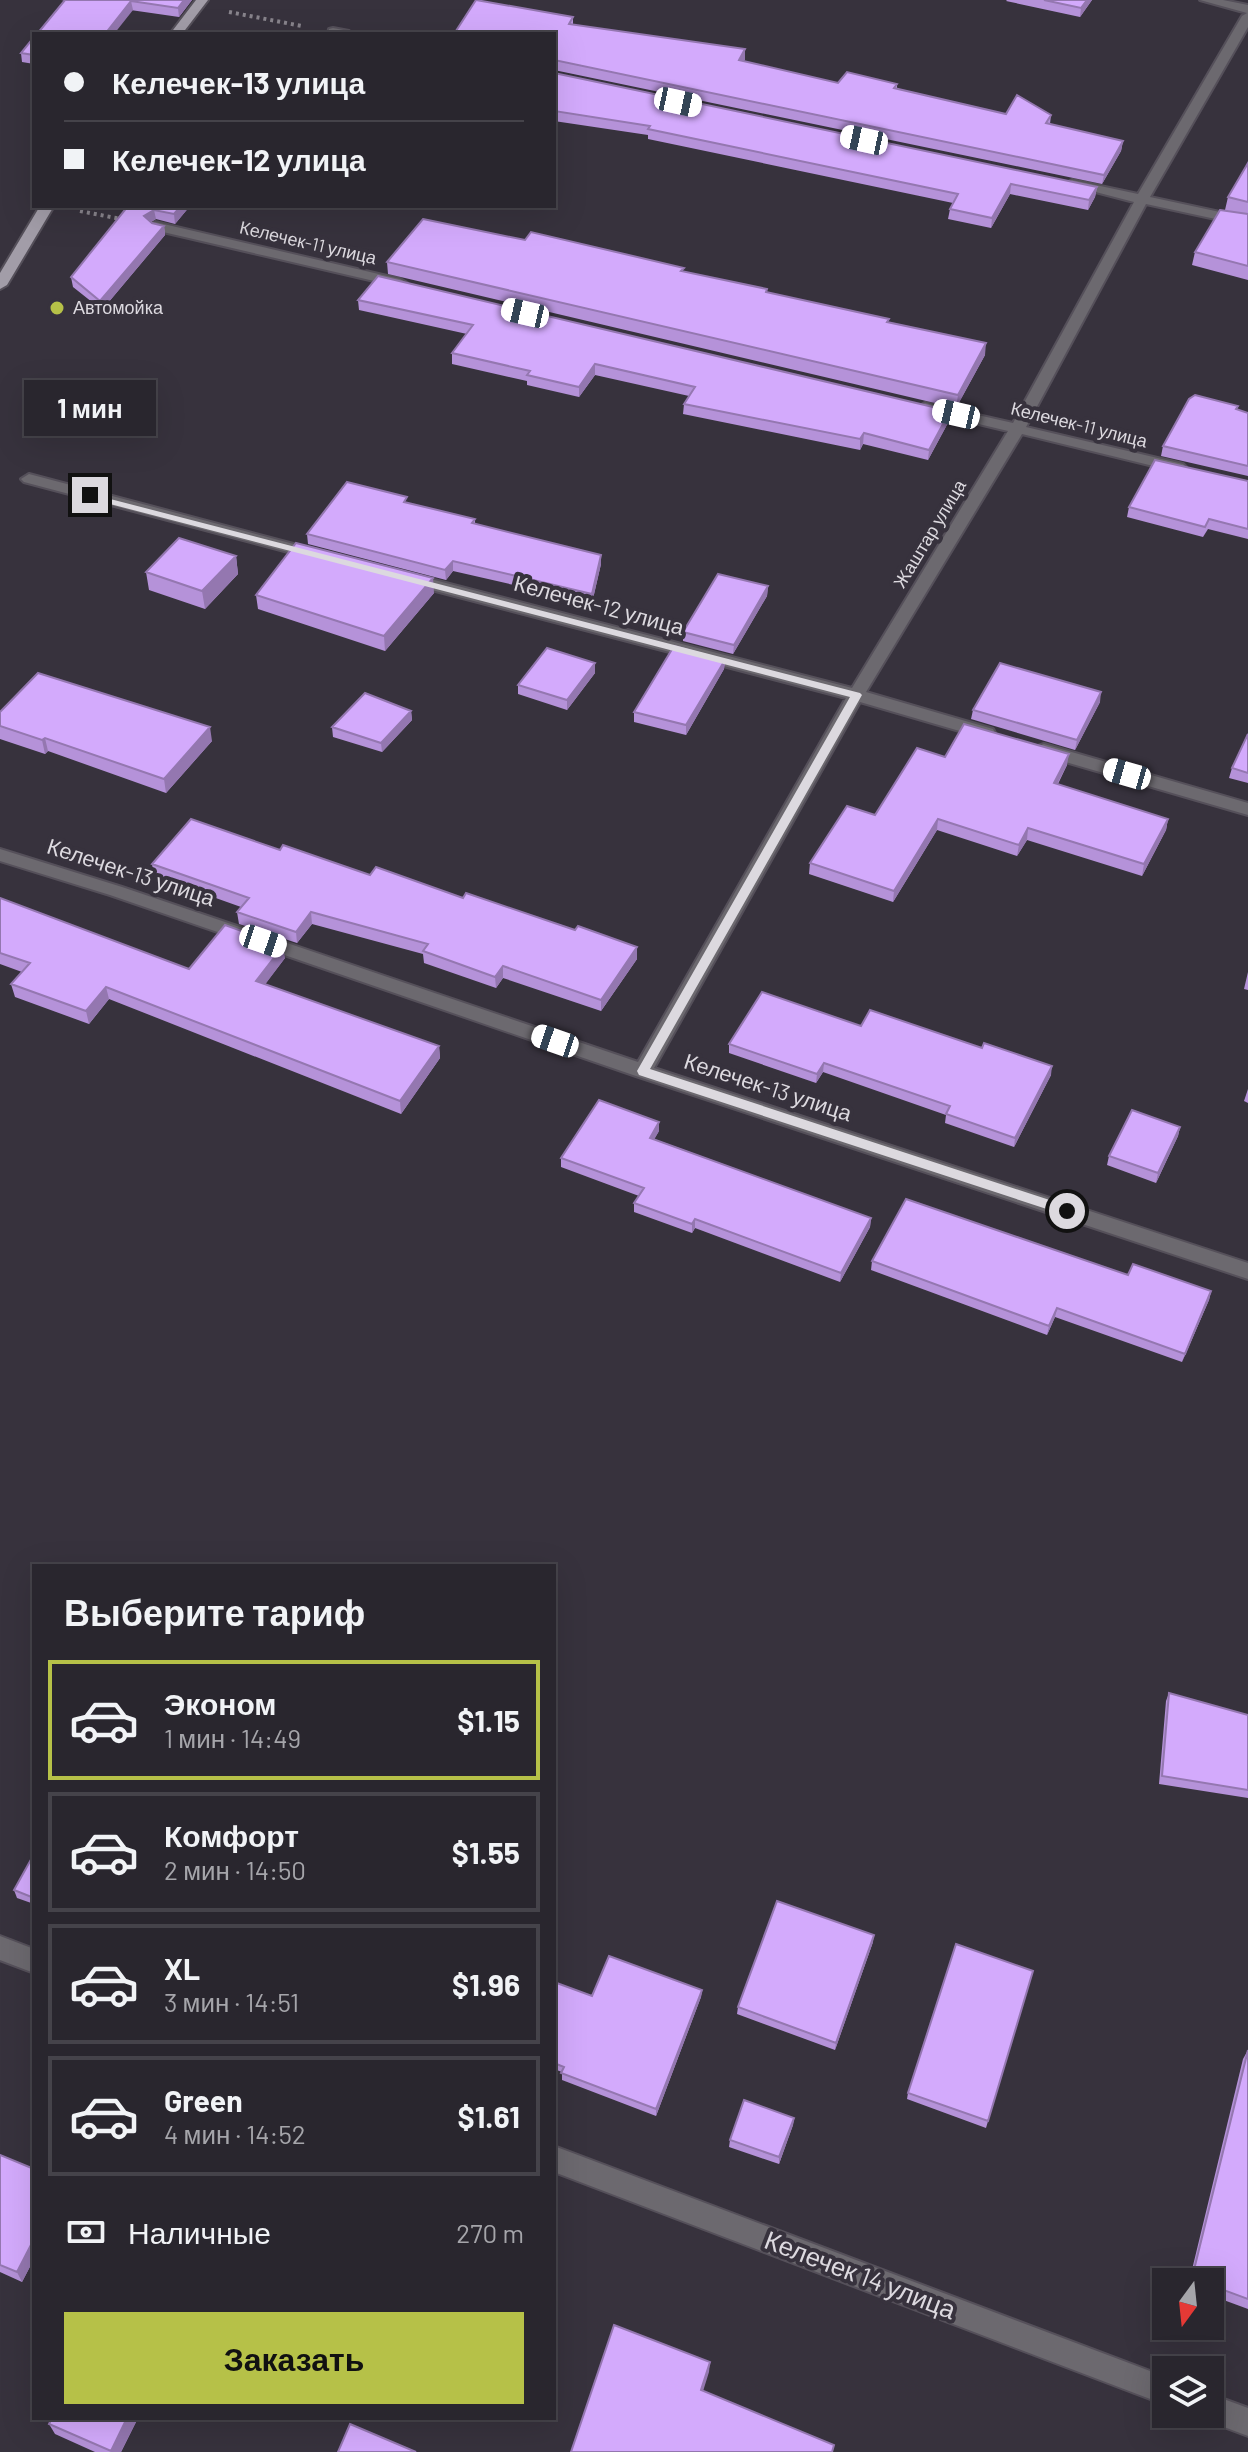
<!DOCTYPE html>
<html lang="ru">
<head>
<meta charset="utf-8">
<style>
	body { margin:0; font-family:Barlow,sans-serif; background:#312e36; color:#f1f3f6; height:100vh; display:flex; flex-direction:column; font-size:30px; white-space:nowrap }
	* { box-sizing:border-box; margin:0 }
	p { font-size:26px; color:#a5a5aa }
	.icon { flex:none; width:44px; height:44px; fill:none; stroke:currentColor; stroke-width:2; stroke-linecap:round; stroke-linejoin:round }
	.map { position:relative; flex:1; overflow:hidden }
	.sheet { position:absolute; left:32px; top:1564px; width:524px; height:856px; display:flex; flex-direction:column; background:#29262e; border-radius:0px; box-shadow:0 8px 32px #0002,0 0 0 2px #45434a }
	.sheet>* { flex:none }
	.banner { position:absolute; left:32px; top:32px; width:524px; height:176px; border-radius:0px; box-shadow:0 8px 32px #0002,0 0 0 2px #45434a; display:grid; align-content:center; height:176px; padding:0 32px; background:#29262e }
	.needle { width:52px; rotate:195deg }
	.buttons { position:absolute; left:1152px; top:2268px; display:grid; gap:16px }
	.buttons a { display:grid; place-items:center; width:72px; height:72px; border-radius:0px; background:#29262e; box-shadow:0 8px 32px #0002,0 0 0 2px #45434a; font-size:40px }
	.end { position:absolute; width:36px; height:36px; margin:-18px; border:10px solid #dcd9df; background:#111; box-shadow:0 0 0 4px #111 }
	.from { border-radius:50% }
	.bubble { position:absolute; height:56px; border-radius:0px; background:#29262e; box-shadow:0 8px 32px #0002,0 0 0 2px #45434a; font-size:26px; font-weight:700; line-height:56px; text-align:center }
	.car { position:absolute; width:24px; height:48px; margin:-24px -12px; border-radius:10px; box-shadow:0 0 6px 2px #0007; background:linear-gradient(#fff 24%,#345 0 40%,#fff 0 76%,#345 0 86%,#fff 0) }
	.banner b { display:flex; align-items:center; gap:28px; height:76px; font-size:30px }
	.banner b+b { border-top:2px solid #45434a }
	.banner i { width:20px; height:20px; background:#f1f3f6 }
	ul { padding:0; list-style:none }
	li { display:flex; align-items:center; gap:24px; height:120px; margin:0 16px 12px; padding:0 16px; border:4px solid #45434a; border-radius:0px }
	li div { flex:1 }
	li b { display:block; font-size:30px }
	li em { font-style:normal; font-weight:700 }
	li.current { border-color:#b6c148 }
	li>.icon { width:72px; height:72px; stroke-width:1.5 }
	h2 { padding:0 32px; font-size:36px; line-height:96px }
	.pay { display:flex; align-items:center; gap:20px; height:88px; padding:0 32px; font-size:30px }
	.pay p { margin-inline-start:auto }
	.action { display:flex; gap:16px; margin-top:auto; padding:16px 32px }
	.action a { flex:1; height:92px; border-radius:0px; background:#b6c148; color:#111; font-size:32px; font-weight:700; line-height:92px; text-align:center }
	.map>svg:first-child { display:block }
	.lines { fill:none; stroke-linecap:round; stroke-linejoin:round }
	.street-casing { stroke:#55505a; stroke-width:4 }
	.primary-casing { stroke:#55505a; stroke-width:4 }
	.path { stroke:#88848c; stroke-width:4; stroke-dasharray:3 4; stroke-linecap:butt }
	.street { fill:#6c696f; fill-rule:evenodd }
	.primary { fill:#a29da8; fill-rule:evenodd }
	.wall { fill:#b592d9 }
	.shaded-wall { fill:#9477b0 }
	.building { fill:#d3aafc; stroke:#9477b0; stroke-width:2 }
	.route { fill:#dcd9df }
	.poi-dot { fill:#b6c148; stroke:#37323d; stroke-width:3 }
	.labels { text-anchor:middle; stroke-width:8; stroke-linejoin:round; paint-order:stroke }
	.far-street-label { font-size:18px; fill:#dcd9df; stroke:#37323d }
	.far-poi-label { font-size:18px; fill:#dcd9df; stroke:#37323d; text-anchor:start }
	.street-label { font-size:22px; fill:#dcd9df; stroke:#37323d }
	.near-street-label { font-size:26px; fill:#dcd9df; stroke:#37323d }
</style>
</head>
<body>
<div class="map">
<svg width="1248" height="2452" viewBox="0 0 1248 2452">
	<rect width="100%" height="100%" fill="#37323d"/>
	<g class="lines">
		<g class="street-casing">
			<path id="street" d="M 1200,0 L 1223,0 L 1248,5 L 1248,27 L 1150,197 L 1248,218 L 1248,226 L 1146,204 L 1026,427 L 1183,464 L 1186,467 L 1178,472 L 1022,434 L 866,692 L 993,729 L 995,733 L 987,739 L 860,702 L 654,1068 L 1248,1263 L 1248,1279 L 636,1076 L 110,895 L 0,861 L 0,849 L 122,887 L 638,1062 L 846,698 L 401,582 L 399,578 L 407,573 L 852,688 L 1008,431 L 920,410 L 918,407 L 925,403 L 1013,423 L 1134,202 L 1065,184 L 1072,180 L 1138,194 L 1242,16 L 1247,13 Z
				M 333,28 L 349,31 L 351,34 L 328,34 L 329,29 Z
				M 155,222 L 400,279 L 407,283 L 400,287 L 150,229 L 148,226 Z
				M 29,474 L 324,552 L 326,555 L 318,560 L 24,482 L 21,479 Z
				M 1044,744 L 1248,803 L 1248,815 L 1038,754 L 1035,750 L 1038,746 Z
				M 0,1936 L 34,1949 L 34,1973 L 0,1960 Z
				M 554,2146 L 1166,2377 L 1166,2405 L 554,2172 Z
				M 1210,2394 L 1248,2408 L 1248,2436 L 1200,2418 L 1199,2414 L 1210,2414 Z"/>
		</g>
		<g class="primary-casing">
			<path id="primary" d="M 196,0 L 208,0 L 182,34 L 170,34 Z
				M 40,206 L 54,206 L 7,285 L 0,289 L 0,273 Z"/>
		</g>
		<path class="path" d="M 229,12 L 302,26
			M 80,211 L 121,219"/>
		<use href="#street" class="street"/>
		<use href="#primary" class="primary"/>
	</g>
	<path class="wall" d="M 61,0 L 192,0 L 179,17 Z
		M 1007,0 L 1092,0 L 1080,17 L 1006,1 Z
		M 573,17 L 573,25 L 745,59 L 744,61 L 838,83 L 897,84 L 897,89 L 1006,114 L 1051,115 L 1050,124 L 1123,141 L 1121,151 L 1102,184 L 554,70 L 554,34 Z
		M 34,37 L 34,64 L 22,62 L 21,53 Z
		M 554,73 L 1097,187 L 1095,197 L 1088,210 L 1010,194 L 991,228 L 948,219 L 950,209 L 953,203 L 648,139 L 648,135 L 554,121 Z
		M 1248,163 L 1248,280 L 1192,265 L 1195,252 L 1225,210 L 1228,197 Z
		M 128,206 L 190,206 L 175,224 L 156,219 L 151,222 L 164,226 L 165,235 L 102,310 L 73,287 L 71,277 Z
		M 525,240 L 683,272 L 889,322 L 985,355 L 956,408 L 388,274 L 387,262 Z
		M 358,300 L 949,421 L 928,460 L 863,444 L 860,450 L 683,414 L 684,404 L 689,396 L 595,375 L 579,397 L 527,385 L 527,381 L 452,364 L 452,353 L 467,334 L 359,310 Z
		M 1237,410 L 1248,413 L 1248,476 L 1161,456 L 1163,446 Z
		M 1248,481 L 1248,539 L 1208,529 L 1203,537 L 1127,517 L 1129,507 Z
		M 408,503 L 475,519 L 475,524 L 601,564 L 592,603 L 453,571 L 446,580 L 308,544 L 307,534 Z
		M 236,556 L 238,574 L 205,609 L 149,590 L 146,572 Z
		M 768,586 L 767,596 L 733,654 L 683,641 L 683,632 Z
		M 434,593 L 385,651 L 258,609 L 256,595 Z
		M 725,660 L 724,669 L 686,735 L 634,722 L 634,712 Z
		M 595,663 L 595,673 L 567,710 L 518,694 L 518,685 Z
		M 1100,702 L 1075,750 L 971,719 L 973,710 Z
		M 411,711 L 412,720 L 382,752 L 333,737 L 332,727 Z
		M 0,712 L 212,741 L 166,793 L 48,751 L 45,754 L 0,739 Z
		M 1248,734 L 1248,783 L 1229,778 L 1232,768 Z
		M 945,757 L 1067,765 L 1058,784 L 1168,819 L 1166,830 L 1142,876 L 1027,840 L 1017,856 L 937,830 L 893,902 L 809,874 L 810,863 L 875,815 Z
		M 280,850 L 370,875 L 463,898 L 575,930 L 637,947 L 637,959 L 601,1011 L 503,978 L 496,988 L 424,963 L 423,954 L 312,924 L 297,943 L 239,924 L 237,912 L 241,907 L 154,876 L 152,864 Z
		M 0,898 L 189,969 L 285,958 L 265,984 L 439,1046 L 440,1058 L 401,1114 L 109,999 L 89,1024 L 15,997 L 11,984 L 22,972 L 0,964 Z
		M 1248,972 L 1248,990 L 1244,989 Z
		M 729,1044 L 1051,1075 L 1014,1147 L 945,1123 L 946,1115 L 823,1072 L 816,1083 L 729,1053 Z
		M 1248,1089 L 1248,1103 L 1244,1101 Z
		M 1180,1127 L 1178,1136 L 1156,1183 L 1107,1165 L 1109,1156 Z
		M 659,1131 L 654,1139 L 871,1218 L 870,1227 L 840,1282 L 695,1228 L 692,1233 L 634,1212 L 634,1203 L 639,1196 L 561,1167 L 561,1158 Z
		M 872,1261 L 1128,1275 L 1211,1291 L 1209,1300 L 1182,1362 L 1055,1317 L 1047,1335 L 871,1270 Z
		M 1169,1693 L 1248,1715 L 1248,1798 L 1159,1784 L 1166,1701 Z
		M 34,1854 L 34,1904 L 17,1898 L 14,1890 Z
		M 873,1942 L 835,2050 L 737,2014 L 738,2007 Z
		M 1033,1971 L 986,2128 L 907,2099 L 908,2093 Z
		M 554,1982 L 592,1996 L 702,1990 L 701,1997 L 656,2116 L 562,2080 L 562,2072 L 554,2069 Z
		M 1248,2050 L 1248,2309 L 1210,2295 L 1210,2282 L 1189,2282 L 1243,2059 Z
		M 794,2118 L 793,2125 L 779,2164 L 729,2147 L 730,2140 Z
		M 0,2155 L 34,2169 L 34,2259 L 22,2282 L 0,2272 Z
		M 138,2418 L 121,2452 L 95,2452 L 55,2434 L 49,2424 Z"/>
	<path class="shaded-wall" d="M 184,0 L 192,0 L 179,17 L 178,8 Z
		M 1087,0 L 1092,0 L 1080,17 L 1081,8 Z
		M 131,1 L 133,10 L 114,34 L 105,34 Z
		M 745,49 L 745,59 L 739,70 L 739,60 Z
		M 1123,141 L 1121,151 L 1102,184 L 1104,175 Z
		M 1011,184 L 1010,194 L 991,228 L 992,218 Z
		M 1097,187 L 1095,197 L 1088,210 L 1089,200 Z
		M 181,206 L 190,206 L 175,224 L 174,214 Z
		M 154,210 L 156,219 L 145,225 L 144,216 Z
		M 164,226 L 165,235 L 102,310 L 100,301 Z
		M 986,343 L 985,355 L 956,408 L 958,395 Z
		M 595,364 L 595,375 L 579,397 L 579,387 Z
		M 950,411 L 949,421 L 928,460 L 929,450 Z
		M 864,433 L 863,444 L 860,450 L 860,439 Z
		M 601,555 L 601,564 L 592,603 L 592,594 Z
		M 236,556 L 238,574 L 205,609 L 202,591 Z
		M 453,561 L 453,571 L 446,580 L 445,570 Z
		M 433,578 L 434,593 L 385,651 L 384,636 Z
		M 768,586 L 767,596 L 733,654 L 734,645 Z
		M 725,660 L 724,669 L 686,735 L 686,725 Z
		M 595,663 L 595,673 L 567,710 L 567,700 Z
		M 1101,692 L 1100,702 L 1075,750 L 1077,740 Z
		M 411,711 L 412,720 L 382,752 L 381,743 Z
		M 210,727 L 212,741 L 166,793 L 164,779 Z
		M 45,738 L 48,751 L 45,754 L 42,740 Z
		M 1069,754 L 1067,765 L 1052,794 L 1054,783 Z
		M 938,819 L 937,830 L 893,902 L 894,891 Z
		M 1168,819 L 1166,830 L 1142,876 L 1144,864 Z
		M 1028,828 L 1027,840 L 1017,856 L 1019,845 Z
		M 311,912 L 312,924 L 297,943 L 296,932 Z
		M 283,946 L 285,958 L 258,994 L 256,981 Z
		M 637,947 L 637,959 L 601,1011 L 601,1000 Z
		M 503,966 L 503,978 L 496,988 L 495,977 Z
		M 106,987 L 109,999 L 89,1024 L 86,1011 Z
		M 439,1046 L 440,1058 L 401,1114 L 400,1101 Z
		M 824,1063 L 823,1072 L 816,1083 L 817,1074 Z
		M 1052,1066 L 1051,1075 L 1014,1147 L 1015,1138 Z
		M 659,1122 L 659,1131 L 650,1147 L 650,1138 Z
		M 1180,1127 L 1178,1136 L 1156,1183 L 1158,1173 Z
		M 871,1218 L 870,1227 L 840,1282 L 841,1273 Z
		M 695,1219 L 695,1228 L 692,1233 L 692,1224 Z
		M 1211,1291 L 1209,1300 L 1182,1362 L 1185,1354 Z
		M 1057,1308 L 1055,1317 L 1047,1335 L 1049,1326 Z
		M 874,1935 L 873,1942 L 835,2050 L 836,2043 Z
		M 702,1990 L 701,1997 L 656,2116 L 656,2109 Z
		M 794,2118 L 793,2125 L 779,2164 L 779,2157 Z
		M 34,2239 L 34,2259 L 22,2282 L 17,2272 Z
		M 710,2362 L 709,2372 L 700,2401 L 701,2390 Z
		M 127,2418 L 138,2418 L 121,2452 L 111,2452 Z"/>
	<path class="building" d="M 65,0 L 184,0 L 178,8 L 131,1 L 105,34 L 37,34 Z
		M 476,0 L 573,17 L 569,24 L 745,49 L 739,60 L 838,83 L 847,72 L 897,84 L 894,88 L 1006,114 L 1017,95 L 1051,115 L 1046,123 L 1123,141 L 1104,175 L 554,60 L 554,34 L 454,34 Z
		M 1044,0 L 1087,0 L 1081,8 Z
		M 34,37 L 34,55 L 21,53 Z
		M 554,73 L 1097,187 L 1089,200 L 1011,184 L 992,218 L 950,209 L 958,194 L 648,129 L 650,126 L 554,111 Z
		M 1248,163 L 1248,202 L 1228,197 Z
		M 128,206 L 181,206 L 174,214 L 154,210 L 144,216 L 152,223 L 164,226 L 100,301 L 71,277 Z
		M 1220,210 L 1248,214 L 1248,266 L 1195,252 Z
		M 423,219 L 525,240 L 531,232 L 684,268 L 681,271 L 767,289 L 766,292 L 889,319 L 887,322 L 986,343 L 958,395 L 387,262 Z
		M 378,276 L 950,411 L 929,450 L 864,433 L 860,439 L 684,404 L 695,387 L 595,364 L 579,387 L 527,375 L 530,371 L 452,353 L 473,325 L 358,300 Z
		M 1195,395 L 1238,406 L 1236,409 L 1248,413 L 1248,466 L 1163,446 L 1189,399 Z
		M 1155,460 L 1248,481 L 1248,529 L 1209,519 L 1205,527 L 1129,507 Z
		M 347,482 L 407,497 L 404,502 L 475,519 L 472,523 L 601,555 L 592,594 L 453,561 L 445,570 L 307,534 Z
		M 179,538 L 236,556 L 202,591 L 146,572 Z
		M 296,543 L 433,578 L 384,636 L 256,595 Z
		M 718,574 L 768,586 L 734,645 L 683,632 Z
		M 674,646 L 725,660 L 686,725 L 634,712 Z
		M 547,648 L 595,663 L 567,700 L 518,685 Z
		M 1000,663 L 1101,692 L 1077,740 L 973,710 Z
		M 38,673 L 210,727 L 164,779 L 45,738 L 42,740 L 0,726 L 0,712 Z
		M 365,693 L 411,711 L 381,743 L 332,727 Z
		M 964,724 L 1069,754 L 1054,783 L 1168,819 L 1144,864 L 1028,828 L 1019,845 L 938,819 L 894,891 L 810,863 L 847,806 L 875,815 L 917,748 L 945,757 Z
		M 1248,734 L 1248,773 L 1232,768 Z
		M 191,819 L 280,850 L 283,845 L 370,875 L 376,867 L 463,898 L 466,893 L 575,930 L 578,926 L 637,947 L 601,1000 L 503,966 L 495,977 L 423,951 L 428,944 L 311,912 L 296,932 L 237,912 L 249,898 L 152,864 Z
		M 0,898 L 189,969 L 225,925 L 283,946 L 256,981 L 439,1046 L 400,1101 L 106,987 L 86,1011 L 11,984 L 30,963 L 0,953 Z
		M 762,992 L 861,1026 L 870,1010 L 982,1048 L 984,1043 L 1052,1066 L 1015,1138 L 946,1114 L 950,1106 L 824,1063 L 817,1074 L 729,1044 Z
		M 599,1100 L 659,1122 L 650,1138 L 871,1218 L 841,1273 L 695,1219 L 692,1224 L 634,1203 L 644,1188 L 561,1158 Z
		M 1132,1110 L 1180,1127 L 1158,1173 L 1109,1156 Z
		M 906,1199 L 1128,1275 L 1133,1264 L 1211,1291 L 1185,1354 L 1057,1308 L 1049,1326 L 872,1261 Z
		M 1169,1693 L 1248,1715 L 1248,1790 L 1162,1776 Z
		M 34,1854 L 34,1898 L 14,1890 Z
		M 777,1901 L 874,1935 L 836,2043 L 738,2007 Z
		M 956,1944 L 1033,1971 L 988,2121 L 908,2093 Z
		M 609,1956 L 702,1990 L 656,2109 L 561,2073 L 564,2067 L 554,2063 L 554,1982 L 592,1996 Z
		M 1248,2050 L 1248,2299 L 1210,2285 L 1210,2282 L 1202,2282 L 1192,2278 Z
		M 744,2100 L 794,2118 L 779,2157 L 730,2140 Z
		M 0,2155 L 34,2169 L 34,2239 L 17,2272 L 0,2265 Z
		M 614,2325 L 710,2362 L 701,2390 L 834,2445 L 832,2452 L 571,2452 Z
		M 52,2418 L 127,2418 L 111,2451 L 49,2424 Z
		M 350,2424 L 416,2452 L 338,2452 Z"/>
	<path class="route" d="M 87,493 L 860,693 L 862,695 L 650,1069 L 1071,1207 L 1071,1214 L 1062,1214 L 639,1075 L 637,1071 L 850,697 L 87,498 Z"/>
	<circle class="poi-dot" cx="57" cy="308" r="8"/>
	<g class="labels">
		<g class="far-street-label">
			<text transform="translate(308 243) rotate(13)" y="6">Келечек-11 улица</text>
			<text transform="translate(1079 425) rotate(14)" y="6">Келечек-11 улица</text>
			<text transform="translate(930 534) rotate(-59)" y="6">Жаштар улица</text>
		</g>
		<g class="far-poi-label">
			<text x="73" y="314">Автомойка</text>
		</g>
		<g class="street-label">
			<text transform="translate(599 605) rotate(15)" y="8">Келечек-12 улица</text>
			<text transform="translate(131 872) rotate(18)" y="8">Келечек-13 улица</text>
			<text transform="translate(768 1087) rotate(18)" y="8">Келечек-13 улица</text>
		</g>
		<g class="near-street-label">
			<text transform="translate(860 2275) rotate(21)" y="9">Келечек 14 улица</text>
		</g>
	</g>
</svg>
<div class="buttons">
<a><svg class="needle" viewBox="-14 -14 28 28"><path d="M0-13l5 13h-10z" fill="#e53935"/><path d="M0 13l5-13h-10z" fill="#a5a5aa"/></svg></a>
<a><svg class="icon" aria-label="layers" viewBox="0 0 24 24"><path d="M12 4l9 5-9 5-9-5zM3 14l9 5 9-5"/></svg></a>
</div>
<i class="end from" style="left:1067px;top:1211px"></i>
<i class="end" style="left:90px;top:495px"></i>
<div class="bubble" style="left:24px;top:380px;width:132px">1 мин</div>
<i class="car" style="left:678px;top:102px;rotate:102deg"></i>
<i class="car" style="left:864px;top:140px;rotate:282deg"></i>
<i class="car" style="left:525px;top:313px;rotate:283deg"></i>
<i class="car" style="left:956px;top:414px;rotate:283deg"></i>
<i class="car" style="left:1127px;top:774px;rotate:286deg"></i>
<i class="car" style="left:263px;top:941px;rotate:109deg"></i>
<i class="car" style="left:555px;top:1041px;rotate:289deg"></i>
<div class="banner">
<b><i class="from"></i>Келечек-13 улица</b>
<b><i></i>Келечек-12 улица</b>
</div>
<section class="sheet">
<h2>Выберите тариф</h2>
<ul>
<li class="current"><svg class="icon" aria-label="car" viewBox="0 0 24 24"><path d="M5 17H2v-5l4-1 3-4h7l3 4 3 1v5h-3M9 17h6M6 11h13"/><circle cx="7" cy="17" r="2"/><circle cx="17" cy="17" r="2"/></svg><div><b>Эконом</b><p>1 мин · 14:49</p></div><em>$1.15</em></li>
<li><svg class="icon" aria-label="car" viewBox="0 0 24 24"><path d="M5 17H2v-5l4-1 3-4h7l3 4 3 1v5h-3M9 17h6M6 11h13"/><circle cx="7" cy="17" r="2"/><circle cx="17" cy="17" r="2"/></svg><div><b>Комфорт</b><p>2 мин · 14:50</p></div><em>$1.55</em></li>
<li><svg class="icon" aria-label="car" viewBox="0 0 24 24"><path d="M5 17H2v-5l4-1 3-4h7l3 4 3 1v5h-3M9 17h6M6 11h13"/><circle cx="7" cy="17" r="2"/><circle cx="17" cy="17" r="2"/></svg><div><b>XL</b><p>3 мин · 14:51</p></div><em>$1.96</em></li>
<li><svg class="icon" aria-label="car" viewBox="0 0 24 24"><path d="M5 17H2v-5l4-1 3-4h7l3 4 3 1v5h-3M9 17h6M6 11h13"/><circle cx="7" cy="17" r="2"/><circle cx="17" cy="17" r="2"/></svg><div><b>Green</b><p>4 мин · 14:52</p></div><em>$1.61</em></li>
</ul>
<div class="pay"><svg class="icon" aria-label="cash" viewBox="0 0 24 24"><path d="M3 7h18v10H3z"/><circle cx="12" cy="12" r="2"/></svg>Наличные<p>270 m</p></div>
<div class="action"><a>Заказать</a></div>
</section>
</div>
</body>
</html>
